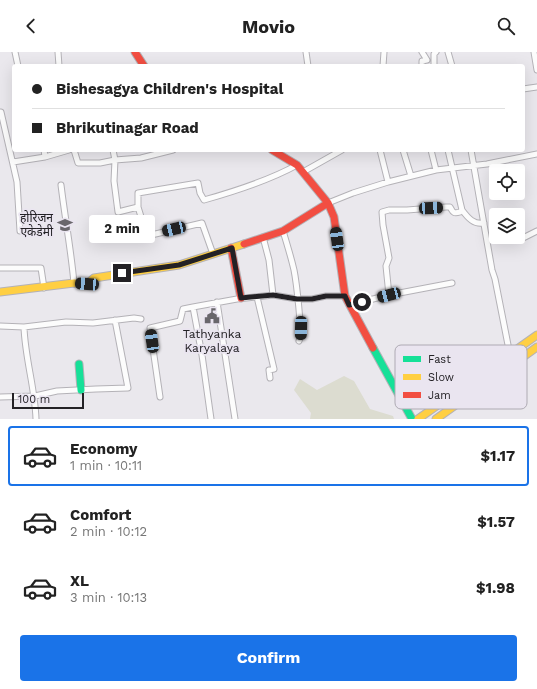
<!DOCTYPE html>
<html lang="en">
<head>
<meta charset="utf-8">
<style>
	body { margin:0; font-family:"Work Sans","Noto Sans Devanagari",sans-serif; background:#f2f2f2; color:#222; height:100vh; display:flex; flex-direction:column; font-size:15px; white-space:nowrap }
	* { box-sizing:border-box; margin:0 }
	p { font-size:13px; color:#767676 }
	.icon { flex:none; width:22px; height:22px; fill:none; stroke:currentColor; stroke-width:2; stroke-linecap:round; stroke-linejoin:round }
	.map { position:relative; height:367px; overflow:hidden }
	.side { display:flex; flex-direction:column; background:#fff; flex:1 }
	.side>* { flex:none }
	.guide { position:absolute; left:12px; top:12px; width:513px; height:88px; border-radius:4px; box-shadow:0 4px 16px #0002; display:grid; align-content:center; height:88px; padding:0 20px; background:#fff }
	.tools { position:absolute; left:489px; top:112px; display:grid; gap:8px }
	.tools a { display:grid; place-items:center; width:36px; height:36px; border-radius:4px; background:#fff; box-shadow:0 4px 16px #0002; font-size:20px }
	.scale { position:absolute; left:12px; bottom:10px; width:72px; box-sizing:border-box; padding-left:4px; border:2px solid #232125; border-top:0; font-size:11px; line-height:14px; white-space:nowrap; color:#232125; -webkit-text-stroke:3px #eae5f0; paint-order:stroke }
	.end { position:absolute; width:18px; height:18px; margin:-9px; border:5px solid #232125; background:#fff; box-shadow:0 0 0 2px #fff }
	.from { border-radius:50% }
	.bubble { position:absolute; height:28px; border-radius:4px; background:#fff; box-shadow:0 4px 16px #0002; font-size:13px; font-weight:700; line-height:28px; text-align:center }
	.car { position:absolute; width:12px; height:24px; margin:-12px -6px; border-radius:5px; box-shadow:0 0 3px 1px #0007; background:linear-gradient(#222 24%,#8ab4d8 0 40%,#222 0 76%,#8ab4d8 0 86%,#222 0) }
	.guide b { display:flex; align-items:center; gap:14px; height:38px; font-size:15px }
	.guide b+b { border-top:1px solid #e0e0e0 }
	.guide i { width:10px; height:10px; background:#222 }
	ul { padding:7px 0 0; list-style:none }
	li { display:flex; align-items:center; gap:12px; height:60px; margin:0 8px 6px; padding:0 12px; border:2px solid transparent; border-radius:4px }
	li div { flex:1 }
	li b { display:block; font-size:15px }
	li em { font-style:normal; font-weight:700 }
	li.on { border-color:#1a73e8 }
	li>.icon { width:36px; height:36px; stroke-width:1.5 }
	.action { display:flex; gap:8px; margin-top:auto; padding:8px 20px }
	.action a { flex:1; height:46px; border-radius:4px; background:#1a73e8; color:#fff; font-size:16px; font-weight:700; line-height:46px; text-align:center }
	header { display:flex; justify-content:space-between; align-items:center; height:52px; padding:0 20px; background:#fff; font-size:18px; font-weight:700 }
	.map>svg:first-child { display:block }
	.green { fill:#dcdcd0 }
	.lines { fill:none; stroke-linecap:round; stroke-linejoin:round }
	.street-casing { stroke:#b4b2b7; stroke-width:7 }
	.fast-casing { stroke:#b4b2b7; stroke-width:9 }
	.slow-casing { stroke:#b4b2b7; stroke-width:9 }
	.jam-casing { stroke:#b4b2b7; stroke-width:9 }
	.street { stroke:#fcfcfc; stroke-width:5 }
	.fast { stroke:#16e098; stroke-width:7 }
	.slow { stroke:#ffcf43; stroke-width:7 }
	.jam { stroke:#f24e42; stroke-width:7 }
	.route { stroke:#232125; stroke-width:5 }
	.labels { text-anchor:middle; stroke-width:3.5; stroke-linejoin:round; paint-order:stroke }
	.poi-label { font-size:12px; fill:#232125; stroke:#eae5f0; text-anchor:end }
	.key { fill:#eae5f0; stroke:#aeaab3; stroke-width:1 }
	.key-label { font-size:11px; fill:#232125 }
</style>
</head>
<body>
<header><svg class="icon" aria-label="back" viewBox="0 0 24 24"><path d="M15 5l-7 7 7 7"/></svg>Movio<svg class="icon" aria-label="search" viewBox="0 0 24 24"><circle cx="10" cy="10" r="6"/><path d="M15 15l6 6"/></svg></header>
<div class="map">
<svg width="537" height="367" viewBox="0 0 537 367">
	<rect width="100%" height="100%" fill="#eae8ed"/>
	<path class="green" d="M 344,324 L 354,329 L 370,357 L 393,364 L 394,367 L 310,367 L 311,361 L 294,338 L 300,327 L 317,338 Z"/>
	<g class="lines">
		<g class="street-casing">
			<path id="street" d="M 15,0 L 18,14
				M 58,0 L 59,14
				M 306,0 L 308,14
				M 448,0 L 452,14
				M 534,0 L 537,18
				M 383,14 L 384,0
				M 422,14 L 422,9 L 427,8 L 422,0
				M 434,14 L 434,2 L 436,0
				M 523,37 L 537,35
				M 0,60 L 1,60 L 17,130 L 20,179
				M 44,98 L 45,105 L 69,98
				M 74,98 L 78,111 L 100,111 L 115,108 L 113,98
				M 173,98 L 141,106 L 115,108 L 114,129 L 118,160 L 138,155 L 138,141 L 198,131 L 200,141 L 204,148 C 236,139 268,129 297,113
				M 380,98 L 388,130
				M 403,98 L 411,124
				M 431,98 L 436,118
				M 448,98 L 462,158 C 468,166 474,173 484,171
				M 471,98 L 492,218 L 495,227 L 510,303
				M 13,110 L 45,105
				M 303,120 L 342,98
				M 61,133 C 65,166 71,198 74,231
				M 328,151 L 353,141 L 388,130 L 436,118 L 487,112 L 537,102
				M 138,155 L 147,184 L 202,171 L 213,202
				M 283,179 C 287,192 291,205 294,218 C 296,228 303,282 299,289
				M 263,185 L 269,208 L 273,243
				M 521,187 L 537,179
				M 0,216 L 41,216 L 44,236
				M 389,243 L 386,214 L 389,206 L 383,173 L 382,160 L 389,158 L 407,158 L 446,155 L 450,155 C 453,160 453,162 460,160 L 462,158
				M 257,245 L 274,317 L 269,318 L 270,326
				M 217,250 L 235,367
				M 349,253 L 389,243 L 452,231
				M 0,274 L 24,275
				M 0,345 L 35,344 L 57,339 L 96,337 L 128,336 L 115,268
				M 160,345 L 150,276 L 180,269 L 183,257 L 193,255
				M 36,367 C 35,336 25,306 24,275 L 66,270 L 93,271 L 134,266 L 141,267
				M 211,367 L 202,303 L 193,255 L 237,247 L 273,243 L 297,247 L 312,247 L 326,244 L 345,244"/>
		</g>
		<g class="fast-casing">
			<path id="fast" d="M 373,296 L 412,367
				M 79,312 L 81,338"/>
		</g>
		<g class="slow-casing">
			<path id="slow" d="M 0,240 L 74,231 L 87,232 L 94,226 L 179,213 L 244,192
				M 418,367 L 537,283
				M 436,367 L 537,295"/>
		</g>
		<g class="jam-casing">
			<path id="jam" d="M 135,0 L 144,14
				M 272,98 L 297,113 L 328,151 L 334,165 L 345,244 L 373,296
				M 244,192 L 283,179 L 328,151
				M 231,196 L 241,246"/>
		</g>
		<use href="#street" class="street"/>
		<use href="#fast" class="fast"/>
		<use href="#slow" class="slow"/>
		<use href="#jam" class="jam"/>
	</g>
	<g class="lines">
		<path class="route" d="M 122,221 L 179,213 L 232,196 L 241,246 L 273,243 L 297,247 L 312,247 L 326,244 L 345,244 L 349,253 L 362,250"/>
	</g>
	<defs>
		<g id="school-bare" transform="scale(1.2)"><path d="M0-5L7-2L0 1L-7-2ZM-4 1L0 2.5L4 1V4Q0 6-4 4Z" fill="#69676b" stroke="#eae5f0" stroke-width="2.5" paint-order="stroke"/></g>
		<g id="civic-bare" transform="scale(1.2)"><path d="M-.6-6.5H3V-4.5H.6V-3L4-1V1h2V6H-6V1h2V-1L-.6-3ZM-1.2 2.5V6h2.4V2.5Z" fill="#69676b" stroke="#eae5f0" stroke-width="2.5" paint-order="stroke"/></g>
	</defs>
	<g fill-rule="evenodd">
		<use href="#school-bare" x="65" y="173"/>
		<use href="#civic-bare" x="212" y="264"/>
	</g>
	<g class="labels">
		<g class="poi-label">
			<text x="53" y="170">होरिजन<tspan x="53" dy="14">एकेडेमी</tspan></text>
			<text x="212" y="286" text-anchor="middle">Tathyanka<tspan x="212" dy="14">Karyalaya</tspan></text>
		</g>
	</g>
	<rect x="395" y="293" width="132" height="64" rx="6" class="key"/>
	<rect x="403" y="304" width="18" height="6" fill="#16e098"/>
	<rect x="403" y="322" width="18" height="6" fill="#ffcf43"/>
	<rect x="403" y="340" width="18" height="6" fill="#f24e42"/>
	<g class="key-label">
		<text x="428" y="311">Fast</text>
		<text x="428" y="329">Slow</text>
		<text x="428" y="347">Jam</text>
	</g>
</svg>
<div class="tools">
<a><svg class="icon" aria-label="locate" viewBox="0 0 24 24"><circle cx="12" cy="12" r="6"/><path d="M12 2v4M12 18v4M2 12h4M18 12h4"/></svg></a>
<a><svg class="icon" aria-label="layers" viewBox="0 0 24 24"><path d="M12 4l9 5-9 5-9-5zM3 14l9 5 9-5"/></svg></a>
</div>
<div class="scale">100 m</div>
<i class="end from" style="left:362px;top:250px"></i>
<i class="end" style="left:122px;top:221px"></i>
<div class="bubble" style="left:89px;top:163px;width:66px">2 min</div>
<i class="car" style="left:431px;top:156px;rotate:87deg"></i>
<i class="car" style="left:174px;top:177px;rotate:257deg"></i>
<i class="car" style="left:337px;top:187px;rotate:352deg"></i>
<i class="car" style="left:87px;top:232px;rotate:274deg"></i>
<i class="car" style="left:389px;top:243px;rotate:255deg"></i>
<i class="car" style="left:301px;top:276px;rotate:181deg"></i>
<i class="car" style="left:152px;top:289px;rotate:352deg"></i>
<div class="guide">
<b><i class="from"></i>Bishesagya Children's Hospital</b>
<b><i></i>Bhrikutinagar Road</b>
</div>
</div>
<section class="side">
<ul>
<li class="on"><svg class="icon" aria-label="car" viewBox="0 0 24 24"><path d="M5 17H2v-5l4-1 3-4h7l3 4 3 1v5h-3M9 17h6M6 11h13"/><circle cx="7" cy="17" r="2"/><circle cx="17" cy="17" r="2"/></svg><div><b>Economy</b><p>1 min · 10:11</p></div><em>$1.17</em></li>
<li><svg class="icon" aria-label="car" viewBox="0 0 24 24"><path d="M5 17H2v-5l4-1 3-4h7l3 4 3 1v5h-3M9 17h6M6 11h13"/><circle cx="7" cy="17" r="2"/><circle cx="17" cy="17" r="2"/></svg><div><b>Comfort</b><p>2 min · 10:12</p></div><em>$1.57</em></li>
<li><svg class="icon" aria-label="car" viewBox="0 0 24 24"><path d="M5 17H2v-5l4-1 3-4h7l3 4 3 1v5h-3M9 17h6M6 11h13"/><circle cx="7" cy="17" r="2"/><circle cx="17" cy="17" r="2"/></svg><div><b>XL</b><p>3 min · 10:13</p></div><em>$1.98</em></li>
</ul>
<div class="action"><a>Confirm</a></div>
</section>
</body>
</html>
